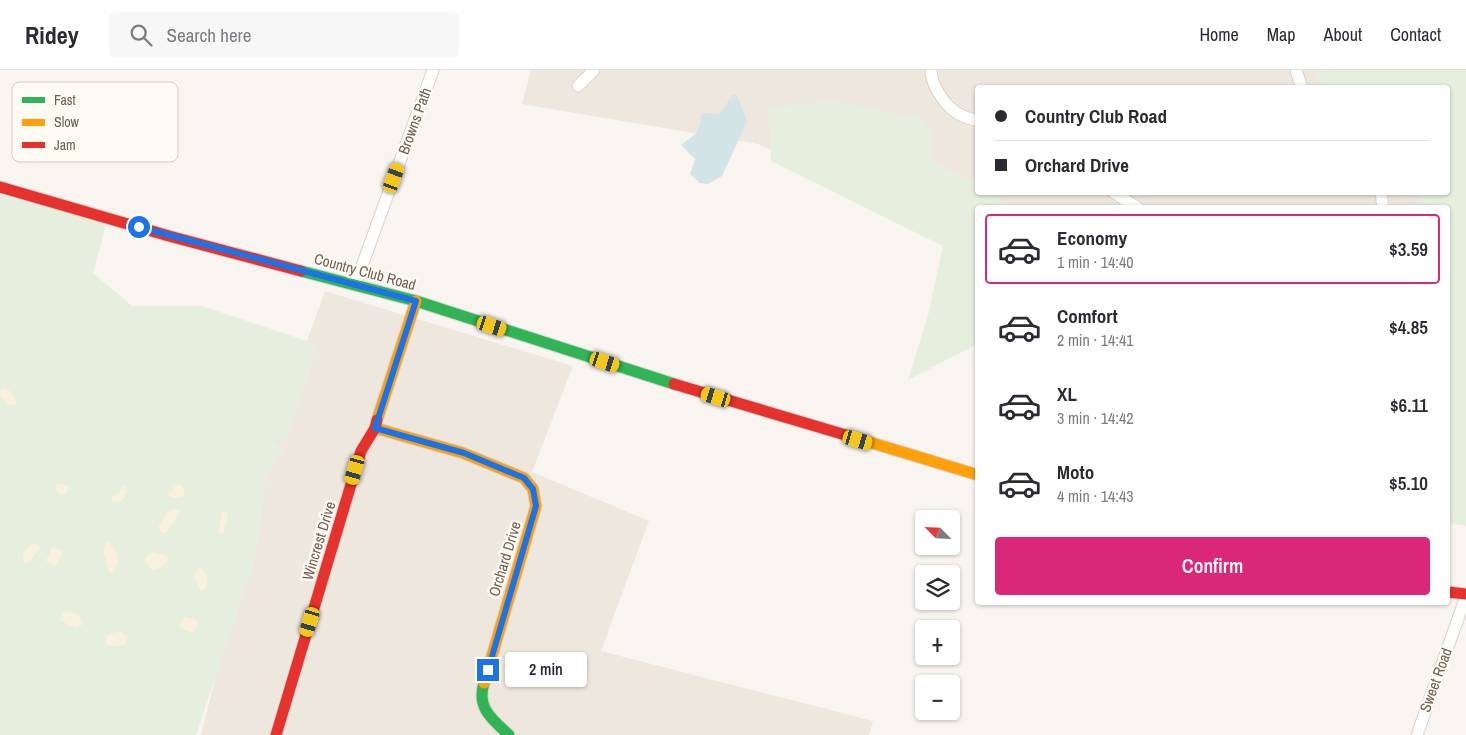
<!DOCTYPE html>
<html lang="en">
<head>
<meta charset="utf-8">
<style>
	body { margin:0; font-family:"Archivo Narrow",sans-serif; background:#f7f7f7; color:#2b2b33; height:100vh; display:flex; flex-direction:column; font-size:19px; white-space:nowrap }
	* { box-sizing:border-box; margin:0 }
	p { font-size:16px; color:#7c7c81 }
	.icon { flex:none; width:28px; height:28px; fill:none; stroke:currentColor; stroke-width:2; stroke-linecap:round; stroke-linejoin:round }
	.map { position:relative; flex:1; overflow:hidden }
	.details { position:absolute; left:975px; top:135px; width:475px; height:400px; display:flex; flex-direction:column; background:#fff; border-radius:5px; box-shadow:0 1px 4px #0004 }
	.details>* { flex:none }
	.hud { position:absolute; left:975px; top:15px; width:475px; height:110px; border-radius:5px; box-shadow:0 1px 4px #0004; display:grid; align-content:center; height:110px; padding:0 20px; background:#fff }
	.needle { width:32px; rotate:294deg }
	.controls { position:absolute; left:915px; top:440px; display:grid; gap:10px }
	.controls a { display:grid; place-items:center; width:45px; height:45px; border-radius:5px; background:#fff; box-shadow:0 1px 4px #0004; font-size:25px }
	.end { position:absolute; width:22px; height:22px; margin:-11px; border:6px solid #1a73e8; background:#fff; box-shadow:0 0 0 2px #fff }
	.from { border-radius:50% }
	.bubble { position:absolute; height:35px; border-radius:5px; background:#fff; box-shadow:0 1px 4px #0004; font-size:16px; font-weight:600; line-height:35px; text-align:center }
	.car { position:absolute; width:15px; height:30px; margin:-15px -8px; border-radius:6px; box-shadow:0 0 4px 1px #0007; background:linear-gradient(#f5c518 24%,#345 0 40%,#f5c518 0 76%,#345 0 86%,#f5c518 0) }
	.hud b { display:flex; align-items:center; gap:18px; height:48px; font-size:19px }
	.hud b+b { border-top:1px solid #e1e1e2 }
	.hud i { width:12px; height:12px; background:#2b2b33 }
	ul { padding:9px 0 0; list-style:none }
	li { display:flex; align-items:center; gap:15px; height:70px; margin:0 10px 8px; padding:0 10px; border:2px solid transparent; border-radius:5px }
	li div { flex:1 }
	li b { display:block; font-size:19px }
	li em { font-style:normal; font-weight:600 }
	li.selected { border-color:#db2777 }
	li>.icon { width:45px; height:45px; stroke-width:1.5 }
	.button { display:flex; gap:10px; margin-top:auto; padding:10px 20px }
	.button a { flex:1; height:58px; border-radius:5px; background:#db2777; color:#fff; font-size:20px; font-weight:600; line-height:58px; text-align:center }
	header { display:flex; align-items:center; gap:30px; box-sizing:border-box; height:70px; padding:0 25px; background:#fff; border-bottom:1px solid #e1e1e2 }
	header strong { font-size:24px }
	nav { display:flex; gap:28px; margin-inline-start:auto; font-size:18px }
	.search { width:350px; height:45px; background:#f7f7f7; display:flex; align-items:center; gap:12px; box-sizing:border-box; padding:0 18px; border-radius:5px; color:#7c7c81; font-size:19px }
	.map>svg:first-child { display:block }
	.residential { fill:#eee7de }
	.green { fill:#e6eedd }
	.sand { fill:#f7f1dd }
	.water { fill:#d3e4e7 }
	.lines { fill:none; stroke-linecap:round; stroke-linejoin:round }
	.street-casing { stroke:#d6d1cd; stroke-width:13 }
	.fast-casing { stroke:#d7d2cd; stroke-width:13 }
	.slow-casing { stroke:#d7d2cd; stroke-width:13 }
	.jam-casing { stroke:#d7d2cd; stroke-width:13 }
	.street { stroke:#fefefd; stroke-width:11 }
	.fast { stroke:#30b455; stroke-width:11 }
	.slow { stroke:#ff9f0a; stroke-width:11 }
	.jam { stroke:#e5322d; stroke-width:11 }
	.route { stroke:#1a73e8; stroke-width:6 }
	.labels { text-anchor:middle; stroke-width:5; stroke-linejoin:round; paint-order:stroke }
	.street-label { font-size:15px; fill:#746052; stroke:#fdfaf4 }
	.key { fill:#fdfaf4; stroke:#d4ccc3; stroke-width:1 }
	.key-label { font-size:14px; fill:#746052 }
</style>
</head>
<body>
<header>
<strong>Ridey</strong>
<div class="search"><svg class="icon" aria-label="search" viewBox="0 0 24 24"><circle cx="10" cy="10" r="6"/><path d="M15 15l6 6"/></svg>Search here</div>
<nav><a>Home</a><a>Map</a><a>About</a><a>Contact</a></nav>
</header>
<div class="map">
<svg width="1466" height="665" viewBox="0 0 1466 665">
	<rect width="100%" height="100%" fill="#f8f5f0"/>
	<path class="residential" d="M 531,0 L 1386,0 L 1387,17 L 978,18 L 978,122 L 1418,122 L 1424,137 L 978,138 L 968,171 L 758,74 L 522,34 Z
		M 325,221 L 573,296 L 532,402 L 649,451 L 601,581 L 873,651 L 869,665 L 201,665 L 284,334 Z"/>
	<path class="green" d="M 1317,0 L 1466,0 L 1466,456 L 1448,453 L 1448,138 L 1424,137 L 1418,123 L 1448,122 L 1448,18 L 1323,17 L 1317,9 Z
		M 834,31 L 923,49 L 933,65 L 932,92 L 977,113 L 978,122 L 995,123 L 1009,137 L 978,138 L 977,274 L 908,310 L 929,242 L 943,176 L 771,91 L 768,37 Z
		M 0,117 L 108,148 L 93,203 L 132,236 L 202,236 L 316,274 L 309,305 L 285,374 L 276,365 L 275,372 L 284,379 L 266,408 L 261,452 L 254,494 L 196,665 L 0,665 Z"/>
	<path class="sand" d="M 3,318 C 10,319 16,327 16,334 L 9,335 L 0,326 L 0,321 Z
		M 57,414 L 62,414 L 69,417 L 67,423 L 64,425 L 59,424 L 55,419 Z
		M 180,414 L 185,419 L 183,427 L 176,428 L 169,426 L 169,423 L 176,415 Z
		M 125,415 L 127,423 L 122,431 L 113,432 L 111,427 L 119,424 L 122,416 Z
		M 173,439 L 179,441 L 178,446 L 167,462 L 164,463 L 159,460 L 159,456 L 167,442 Z
		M 222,442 L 227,442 L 228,447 L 224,462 L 220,464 L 218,463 Z
		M 108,472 C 119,480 120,493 113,503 L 109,502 L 104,484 L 104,476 Z
		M 34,473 L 39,475 L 40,478 L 30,491 L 25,494 C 19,486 26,476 34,473 Z
		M 52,477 L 62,481 L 60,488 L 56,496 L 46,491 Z
		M 153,482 L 167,486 L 168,489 L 164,496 L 155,500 L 149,498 L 145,490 L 148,484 Z
		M 198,498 L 202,499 C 208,506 211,515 202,521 L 200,519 L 194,507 Z
		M 64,542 C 72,541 83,545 83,554 L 76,558 L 63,552 L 60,549 Z
		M 185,547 L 195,550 L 198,552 L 194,563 L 180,558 L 181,551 Z
		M 122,561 L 127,566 L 125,575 L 113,577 L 106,574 L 106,569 L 108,564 Z"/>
	<path class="water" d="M 733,24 L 738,27 L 747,52 L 722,106 L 708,114 L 700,113 L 690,104 L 695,89 L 681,75 L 697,63 L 702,43 L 720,44 Z"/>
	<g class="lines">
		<g class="street-casing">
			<path id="street" d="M 931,0 C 931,13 942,31 952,39 C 958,45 970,49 978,51
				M 1296,0 L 1302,18
				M 578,16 L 594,0
				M 1113,122 L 1138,138
				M 1381,122 L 1383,138
				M 355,215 L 433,0
				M 1417,665 L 1466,526"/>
		</g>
		<g class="fast-casing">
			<path id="fast" d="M 301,201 L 416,231 L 674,314
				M 484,613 C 476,638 493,650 509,665"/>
		</g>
		<g class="slow-casing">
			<path id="slow" d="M 377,350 L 416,231
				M 375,358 L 463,383 L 524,408 L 533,419 L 536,436 L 484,613
				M 859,369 L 978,405"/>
		</g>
		<g class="jam-casing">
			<path id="jam" d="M 0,117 L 169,166 L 301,201
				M 674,314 L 859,369
				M 1448,522 L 1466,524
				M 276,665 L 361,381 L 375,358 L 377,350"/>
		</g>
		<use href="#street" class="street"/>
		<use href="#fast" class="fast"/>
		<use href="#slow" class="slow"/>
		<use href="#jam" class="jam"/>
	</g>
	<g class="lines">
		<path class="route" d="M 139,157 L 416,231 L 375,358 L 464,383 L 524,408 L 533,419 L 536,436 L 488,600"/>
	</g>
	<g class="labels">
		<g class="street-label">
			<text transform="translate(415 51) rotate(-70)" y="5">Browns Path</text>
			<text transform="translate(365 202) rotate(15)" y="5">Country Club Road</text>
			<text transform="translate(319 471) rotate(-73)" y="5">Wincrest Drive</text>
			<text transform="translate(505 489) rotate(-73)" y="5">Orchard Drive</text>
			<text transform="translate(1436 610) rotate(-70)" y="5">Sweet Road</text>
		</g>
	</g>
	<rect x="12" y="12" width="166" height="80" rx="8" class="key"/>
	<rect x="22" y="27" width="23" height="6" fill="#30b455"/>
	<rect x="22" y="49" width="23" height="7" fill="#ff9f0a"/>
	<rect x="22" y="72" width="23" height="6" fill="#e5322d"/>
	<g class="key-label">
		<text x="54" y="35">Fast</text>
		<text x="54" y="57">Slow</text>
		<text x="54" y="80">Jam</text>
	</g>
</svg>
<div class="controls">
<a><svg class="needle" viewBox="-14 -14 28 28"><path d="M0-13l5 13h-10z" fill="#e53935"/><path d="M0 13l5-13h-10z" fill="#7c7c81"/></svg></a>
<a><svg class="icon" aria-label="layers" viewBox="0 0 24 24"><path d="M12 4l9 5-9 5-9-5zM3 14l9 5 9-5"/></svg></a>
<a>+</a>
<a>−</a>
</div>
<i class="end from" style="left:139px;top:157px"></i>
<i class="end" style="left:488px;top:600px"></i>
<div class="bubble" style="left:505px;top:582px;width:82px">2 min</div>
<i class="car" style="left:394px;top:108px;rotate:20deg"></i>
<i class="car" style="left:492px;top:256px;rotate:108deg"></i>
<i class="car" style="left:605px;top:292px;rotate:108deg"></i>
<i class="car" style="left:716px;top:327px;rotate:287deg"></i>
<i class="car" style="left:858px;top:370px;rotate:106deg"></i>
<i class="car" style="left:355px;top:400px;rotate:196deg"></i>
<i class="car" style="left:310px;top:552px;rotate:197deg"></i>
<div class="hud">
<b><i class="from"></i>Country Club Road</b>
<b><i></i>Orchard Drive</b>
</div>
<section class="details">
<ul>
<li class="selected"><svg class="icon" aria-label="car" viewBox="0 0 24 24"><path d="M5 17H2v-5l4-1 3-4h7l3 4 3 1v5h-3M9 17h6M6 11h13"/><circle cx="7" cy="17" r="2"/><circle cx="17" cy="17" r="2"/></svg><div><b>Economy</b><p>1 min · 14:40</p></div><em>$3.59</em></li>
<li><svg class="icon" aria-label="car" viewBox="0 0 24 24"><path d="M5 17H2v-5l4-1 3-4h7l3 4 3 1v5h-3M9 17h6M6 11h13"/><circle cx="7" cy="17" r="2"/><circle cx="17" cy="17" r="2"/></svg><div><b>Comfort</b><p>2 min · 14:41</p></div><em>$4.85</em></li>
<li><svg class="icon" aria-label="car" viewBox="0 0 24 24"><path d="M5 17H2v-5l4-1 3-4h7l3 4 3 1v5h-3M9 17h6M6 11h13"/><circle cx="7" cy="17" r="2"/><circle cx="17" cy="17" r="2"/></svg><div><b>XL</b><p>3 min · 14:42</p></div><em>$6.11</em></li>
<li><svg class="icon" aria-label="car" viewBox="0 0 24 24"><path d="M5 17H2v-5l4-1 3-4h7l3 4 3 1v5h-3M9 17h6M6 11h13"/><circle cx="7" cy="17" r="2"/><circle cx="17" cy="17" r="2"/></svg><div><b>Moto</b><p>4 min · 14:43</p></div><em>$5.10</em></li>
</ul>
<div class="button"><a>Confirm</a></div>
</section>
</div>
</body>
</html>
